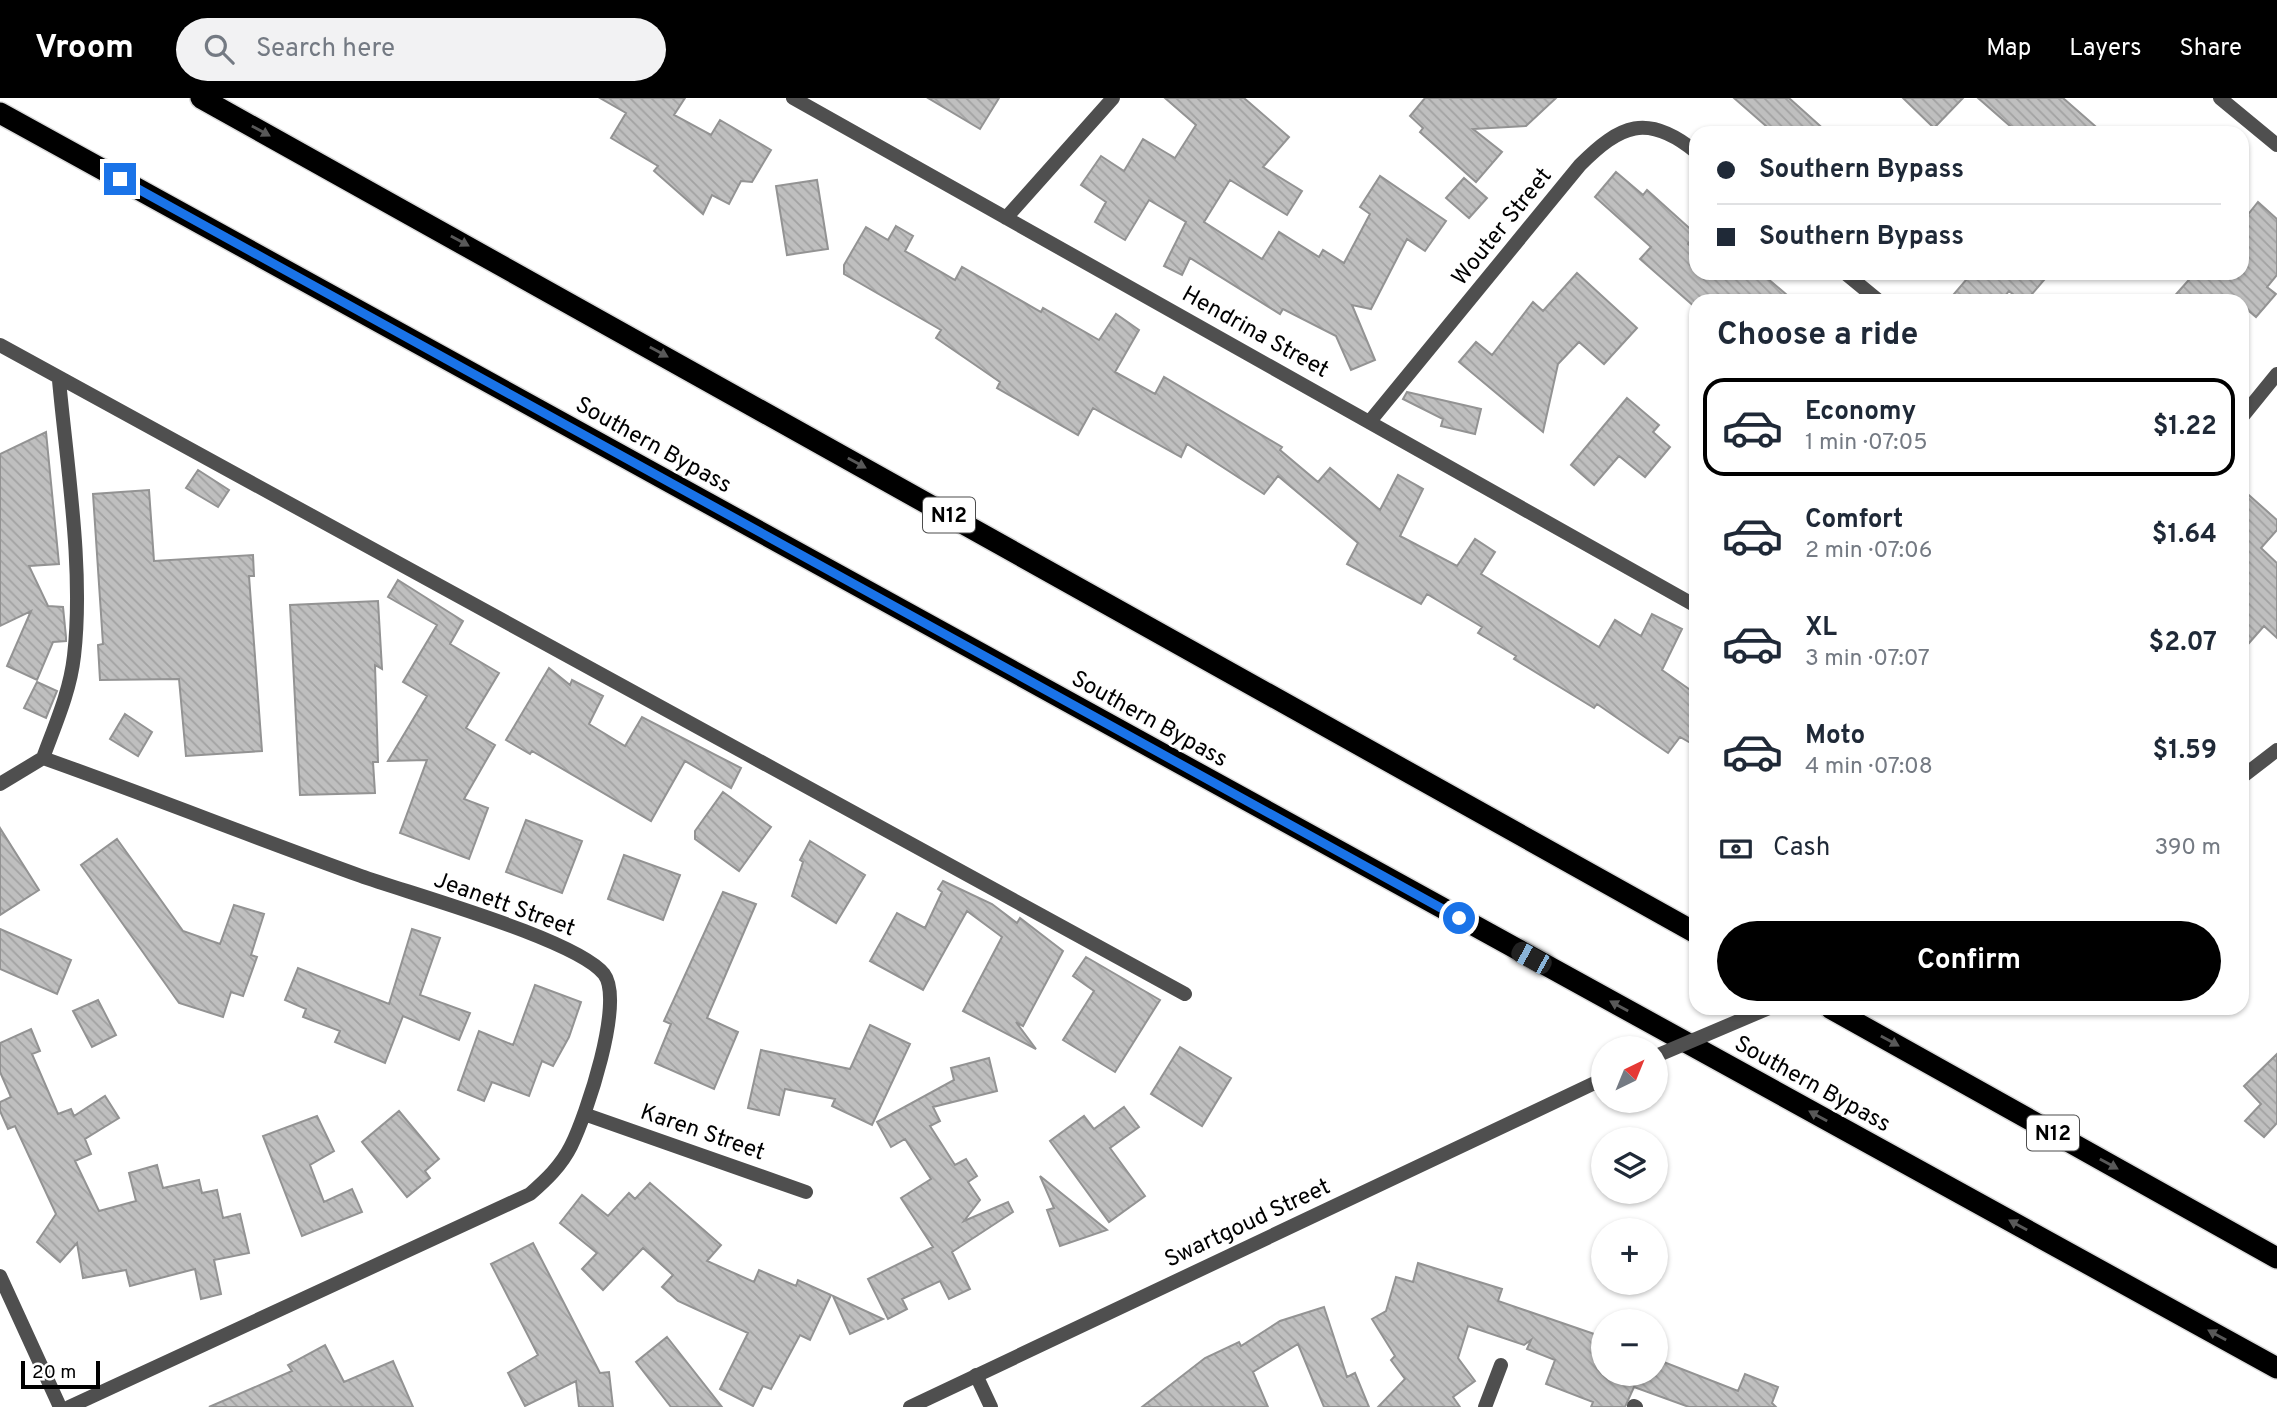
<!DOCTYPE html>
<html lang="en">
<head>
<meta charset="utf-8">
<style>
	body { margin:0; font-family:Overpass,sans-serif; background:#f2f2f3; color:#1f2937; height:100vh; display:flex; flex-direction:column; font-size:26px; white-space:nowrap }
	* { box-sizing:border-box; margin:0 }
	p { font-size:23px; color:#747a83 }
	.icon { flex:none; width:38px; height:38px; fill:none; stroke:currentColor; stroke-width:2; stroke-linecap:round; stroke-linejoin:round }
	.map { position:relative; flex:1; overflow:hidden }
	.panel { position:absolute; left:1689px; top:196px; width:560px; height:721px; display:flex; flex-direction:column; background:#fff; border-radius:21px; box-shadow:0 2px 5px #0004 }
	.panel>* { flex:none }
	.banner { position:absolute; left:1689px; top:28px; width:560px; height:154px; border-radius:21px; box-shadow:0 2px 5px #0004; display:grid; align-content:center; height:154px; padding:0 28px; background:#fff }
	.needle { width:46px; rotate:43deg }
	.fabs { position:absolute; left:1591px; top:938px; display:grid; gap:14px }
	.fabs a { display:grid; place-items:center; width:77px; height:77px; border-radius:50%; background:#fff; box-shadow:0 2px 5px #0004; font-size:35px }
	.scale { position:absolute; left:21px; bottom:18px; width:79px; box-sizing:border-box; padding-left:7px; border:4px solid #000; border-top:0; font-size:19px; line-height:24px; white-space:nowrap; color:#000; -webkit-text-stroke:5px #fff; paint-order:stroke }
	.end { position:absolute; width:32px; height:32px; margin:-16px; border:9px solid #1a73e8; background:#fff; box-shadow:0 0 0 4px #fff }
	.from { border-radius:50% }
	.car { position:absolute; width:21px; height:42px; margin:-21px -10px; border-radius:9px; box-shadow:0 0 5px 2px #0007; background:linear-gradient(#222 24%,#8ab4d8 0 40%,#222 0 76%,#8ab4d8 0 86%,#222 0) }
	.banner b { display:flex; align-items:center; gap:24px; height:66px; font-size:26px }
	.banner b+b { border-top:2px solid #e0e1e3 }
	.banner i { width:18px; height:18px; background:#1f2937 }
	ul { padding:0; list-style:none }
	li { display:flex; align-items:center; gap:21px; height:98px; margin:0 14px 10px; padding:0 14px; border:4px solid transparent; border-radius:21px }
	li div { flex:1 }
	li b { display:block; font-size:26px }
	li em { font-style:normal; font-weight:700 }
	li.active { border-color:#000 }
	li>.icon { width:63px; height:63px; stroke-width:1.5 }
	h2 { padding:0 28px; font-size:32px; line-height:84px }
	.pay { display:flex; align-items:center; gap:18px; height:77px; padding:0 28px; font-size:26px }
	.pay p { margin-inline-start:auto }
	.action { display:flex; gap:14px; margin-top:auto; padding:14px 28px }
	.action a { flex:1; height:80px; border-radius:42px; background:#000; color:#fff; font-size:28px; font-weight:700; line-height:80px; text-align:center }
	header { display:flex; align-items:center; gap:42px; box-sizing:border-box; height:98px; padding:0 35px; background:#000; color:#fff }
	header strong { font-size:33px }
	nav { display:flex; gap:38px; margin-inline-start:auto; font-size:24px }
	.search { width:490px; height:63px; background:#f2f2f3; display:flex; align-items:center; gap:18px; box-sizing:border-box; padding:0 24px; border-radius:38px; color:#747a83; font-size:26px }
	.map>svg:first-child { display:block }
	.building { fill:url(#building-back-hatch); stroke:#939393; stroke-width:2 }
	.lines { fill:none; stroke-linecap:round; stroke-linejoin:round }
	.motorway-casing { stroke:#dbdbdb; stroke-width:24 }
	.service { stroke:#4f4f4f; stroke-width:14 }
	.minor { stroke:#4f4f4f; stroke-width:14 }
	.tertiary { stroke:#4f4f4f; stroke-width:14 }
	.motorway { stroke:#000; stroke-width:21 }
	.tertiary-bridge { stroke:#4f4f4f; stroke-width:14 }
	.oneway { fill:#595959 }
	.route { stroke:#1a73e8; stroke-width:9 }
	.labels { text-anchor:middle; stroke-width:5; stroke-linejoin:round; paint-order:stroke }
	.shield { fill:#fff; stroke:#4c4c4c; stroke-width:2 }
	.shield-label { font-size:21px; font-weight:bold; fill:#000 }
	.street-label { font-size:23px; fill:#000; stroke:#fff }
</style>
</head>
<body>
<header>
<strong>Vroom</strong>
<div class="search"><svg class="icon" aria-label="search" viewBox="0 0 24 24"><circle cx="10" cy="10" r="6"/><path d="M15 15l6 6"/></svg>Search here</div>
<nav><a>Map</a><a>Layers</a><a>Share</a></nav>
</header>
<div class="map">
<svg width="2277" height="1309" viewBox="0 0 2277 1309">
	<defs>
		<pattern id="building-back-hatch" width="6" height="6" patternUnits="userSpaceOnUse" patternTransform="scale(1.75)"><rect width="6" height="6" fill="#bfbfbf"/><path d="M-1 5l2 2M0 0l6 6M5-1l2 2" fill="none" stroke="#a2a2a2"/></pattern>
	</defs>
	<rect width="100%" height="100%" fill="#fff"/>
	<path class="building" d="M 600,0 L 685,0 L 674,17 L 711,37 L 720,22 L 771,52 L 752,84 L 741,83 L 729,106 L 712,97 L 703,116 L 654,73 L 658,68 L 611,40 L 626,15 Z
		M 928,0 L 999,0 L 980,31 Z
		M 1165,0 L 1244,0 L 1289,39 L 1263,69 L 1302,93 L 1287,117 L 1230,82 L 1204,124 L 1262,161 L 1279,134 L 1319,159 L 1323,152 L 1344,165 L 1370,116 L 1360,109 L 1380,78 L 1446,123 L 1425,153 L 1407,141 L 1371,211 L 1352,207 L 1375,262 L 1351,272 L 1336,238 L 1283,211 L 1280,216 L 1190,160 L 1182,177 L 1164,168 L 1186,124 L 1149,102 L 1125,142 L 1095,124 L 1106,104 L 1081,87 L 1101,58 L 1124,73 L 1143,41 L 1175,60 L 1196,27 Z
		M 1425,0 L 1556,0 L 1526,28 L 1473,31 L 1502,54 L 1476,84 L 1420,34 L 1423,30 L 1410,18 Z
		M 1734,0 L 1789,0 L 1828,35 L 1774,35 Z
		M 1903,0 L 1963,0 L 1934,30 Z
		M 1978,0 L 2063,0 L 2103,35 L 2018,35 Z
		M 1616,74 L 1643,97 L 1647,92 L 1696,136 L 1688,146 L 1696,153 L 1696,175 L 1761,175 L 1794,203 L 1696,203 L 1696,210 L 1640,161 L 1651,149 L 1595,99 Z
		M 1464,80 L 1487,100 L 1469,120 L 1446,100 Z
		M 817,82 L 828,151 L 787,157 L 776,88 Z
		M 2258,104 L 2277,121 L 2277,177 L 2267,189 L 2276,196 L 2256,219 L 2242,207 L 2242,203 L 2170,203 L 2195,175 L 2242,175 L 2242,124 Z
		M 896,128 L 913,138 L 905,153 L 955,182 L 962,169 L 1041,214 L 1043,210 L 1099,242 L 1116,216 L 1139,232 L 1115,274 L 1155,296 L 1164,279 L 1282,349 L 1280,352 L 1318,384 L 1330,370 L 1380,412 L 1398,377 L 1423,391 L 1400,438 L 1457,468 L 1475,441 L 1495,454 L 1481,476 L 1599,549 L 1615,522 L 1641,538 L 1652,516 L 1682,531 L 1662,572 L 1696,596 L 1696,648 L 1680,639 L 1668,655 L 1597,606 L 1594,610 L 1514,561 L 1516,558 L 1478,535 L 1482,529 L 1427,496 L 1421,506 L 1347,466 L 1358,445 L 1278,378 L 1264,396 L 1187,346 L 1181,359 L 1093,310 L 1078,337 L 997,290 L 1000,284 L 936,240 L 941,232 L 844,176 L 844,167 L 866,129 L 888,142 Z
		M 1577,175 L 1637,230 L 1604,266 L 1579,244 L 1558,266 L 1543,334 L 1459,264 L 1476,244 L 1492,257 L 1533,204 L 1543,213 Z
		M 1972,175 L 2050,175 L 2026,203 L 2021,203 L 2009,193 L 2001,203 L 1948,203 Z
		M 1407,294 L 1481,311 L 1475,336 L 1441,328 L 1443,321 L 1403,301 Z
		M 1627,300 L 1659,327 L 1653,334 L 1670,349 L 1645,379 L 1619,358 L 1594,387 L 1571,367 Z
		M 46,334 L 59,466 L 29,468 L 48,508 L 63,509 L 66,539 L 66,543 L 53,544 L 37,582 L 7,568 L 31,513 L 0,528 L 0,356 Z
		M 198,372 L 229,392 L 218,409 L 186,390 Z
		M 2242,391 L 2277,422 L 2277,432 L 2261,450 L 2277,465 L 2277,540 L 2264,528 L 2242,553 Z
		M 149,392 L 154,463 L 253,457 L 254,478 L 249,478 L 262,653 L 186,658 L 179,581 L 100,582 L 98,547 L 103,546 L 93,396 Z
		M 398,482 L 463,523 L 450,546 L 499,575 L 466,630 L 495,647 L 464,701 L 488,710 L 469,761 L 400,735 L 427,662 L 388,663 L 427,598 L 403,584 L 437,527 L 388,499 Z
		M 378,503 L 382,571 L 375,567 L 378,664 L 373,664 L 375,695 L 300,697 L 290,507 Z
		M 549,570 L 570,587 L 572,582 L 603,598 L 589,626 L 625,648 L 642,619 L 741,670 L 731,690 L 685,663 L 651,723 L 532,653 L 530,656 L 506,642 Z
		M 37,584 L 57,593 L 46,620 L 24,610 Z
		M 125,616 L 152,634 L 138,658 L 110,641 Z
		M 723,694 L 771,729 L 739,773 L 695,741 L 695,733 Z
		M 526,722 L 582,743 L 562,795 L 506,774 Z
		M 0,730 L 39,792 L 0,817 Z
		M 117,741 L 183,833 L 220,846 L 234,807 L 264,816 L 251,857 L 257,859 L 243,898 L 231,894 L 223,919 L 179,905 L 81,767 Z
		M 810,743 L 865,777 L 836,825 L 792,798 L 803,764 L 800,762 Z
		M 624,757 L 680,777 L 663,822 L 608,801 Z
		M 943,783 L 992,806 L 1017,825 L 1020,820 L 1063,853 L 1023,928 L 1016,924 L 1036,951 L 963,913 L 1002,839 L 967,813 L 923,892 L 870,863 L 897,815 L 925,830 L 942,794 L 938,791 Z
		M 723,794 L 756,806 L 707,920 L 738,934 L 714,991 L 655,965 L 671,926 L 664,923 Z
		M 0,831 L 71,862 L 57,896 L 0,871 Z
		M 412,831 L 440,840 L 420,897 L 470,915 L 459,942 L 403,918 L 385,965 L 335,944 L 340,933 L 303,919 L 306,911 L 285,902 L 298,870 L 389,906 Z
		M 1086,859 L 1160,902 L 1115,974 L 1063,942 L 1094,893 L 1073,878 Z
		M 535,887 L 581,904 L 569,939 L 553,968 L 542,963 L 529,998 L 492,984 L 484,1003 L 458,992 L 479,933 L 513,947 Z
		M 98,902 L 116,937 L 92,949 L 73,913 Z
		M 870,927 L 910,946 L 872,1027 L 832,1008 L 835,1001 L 785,991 L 779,1017 L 748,1010 L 761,952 L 850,971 Z
		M 31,931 L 40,953 L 32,956 L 58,1016 L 71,1011 L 74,1018 L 105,998 L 119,1020 L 85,1041 L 91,1056 L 75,1063 L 99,1113 L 136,1103 L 129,1075 L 157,1067 L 163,1090 L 199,1082 L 202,1095 L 217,1092 L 223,1120 L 240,1116 L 249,1155 L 214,1162 L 221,1196 L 201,1201 L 195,1171 L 130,1188 L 126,1172 L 83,1180 L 77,1145 L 60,1164 L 37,1144 L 56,1116 L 15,1028 L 8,1031 L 0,1013 L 0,1004 L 11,999 L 0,974 L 0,945 Z
		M 1180,949 L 1231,980 L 1202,1028 L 1151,996 Z
		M 2277,956 L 2277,1025 L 2264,1039 L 2245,1023 L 2261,1006 L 2244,988 Z
		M 989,960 L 997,993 L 933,1009 L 940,1023 L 930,1028 L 955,1067 L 966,1061 L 977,1078 L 968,1084 L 980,1102 L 964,1123 L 1008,1104 L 1013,1114 L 952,1154 L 970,1191 L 949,1201 L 940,1183 L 902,1201 L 907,1211 L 888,1221 L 868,1181 L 933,1149 L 901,1100 L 931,1081 L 905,1041 L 891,1049 L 877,1024 L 954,982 L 951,970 Z
		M 1124,1009 L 1139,1029 L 1110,1050 L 1145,1098 L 1109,1124 L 1050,1043 L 1084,1018 L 1094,1031 Z
		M 399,1013 L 439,1061 L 425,1073 L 430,1080 L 407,1099 L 362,1044 Z
		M 317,1018 L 334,1053 L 310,1067 L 324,1104 L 352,1091 L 362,1114 L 302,1138 L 263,1038 Z
		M 1040,1078 L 1107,1132 L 1060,1148 L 1047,1112 L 1054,1110 Z
		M 650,1085 L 721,1147 L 707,1163 L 754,1184 L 759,1172 L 796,1188 L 798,1182 L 831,1197 L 810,1242 L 800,1237 L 771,1291 L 763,1288 L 753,1308 L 720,1291 L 748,1235 L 678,1203 L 662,1189 L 673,1177 L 643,1150 L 603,1192 L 582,1171 L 597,1155 L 560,1125 L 582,1097 L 608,1118 L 629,1095 L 635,1101 Z
		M 533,1145 L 600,1275 L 609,1274 L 613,1309 L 579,1309 L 576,1283 L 525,1308 L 508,1275 L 538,1257 L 491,1166 Z
		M 1418,1165 L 1502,1191 L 1498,1203 L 1603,1239 L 1603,1276 L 1656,1276 L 1656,1261 L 1738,1293 L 1745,1276 L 1778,1289 L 1772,1305 L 1776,1309 L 1689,1309 L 1634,1289 L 1625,1309 L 1591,1309 L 1593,1304 L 1546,1286 L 1555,1262 L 1527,1251 L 1531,1242 L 1524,1247 L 1468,1228 L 1458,1260 L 1475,1283 L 1453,1299 L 1460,1309 L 1378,1309 L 1405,1281 L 1391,1262 L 1395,1258 L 1372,1221 L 1386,1213 L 1396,1179 L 1413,1184 Z
		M 833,1198 L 883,1221 L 850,1236 Z
		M 1324,1209 L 1347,1279 L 1355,1275 L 1369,1309 L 1324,1309 L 1298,1246 L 1253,1274 L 1268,1309 L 1142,1309 L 1205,1260 L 1239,1244 L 1241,1248 L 1280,1223 Z
		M 667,1239 L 722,1309 L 671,1309 L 636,1264 Z
		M 325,1247 L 344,1284 L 393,1263 L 413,1309 L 209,1309 L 292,1273 L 288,1267 Z"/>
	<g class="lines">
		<g class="motorway-casing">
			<path id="motorway" d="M 201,0 L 1696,835
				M 0,15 L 2277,1270
				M 1830,910 L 2277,1160"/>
		</g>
		<path class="service" d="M 1634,1308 L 1636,1309
			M 1485,1309 L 1501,1267"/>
		<path class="minor" d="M 793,0 L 1696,508
			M 2220,0 L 2277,47
			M 1006,120 L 1113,0
			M 1845,175 L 1879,203
			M 0,247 L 1185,896
			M 2242,319 L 2277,276
			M 1371,322 L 1580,67 C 1620,27 1647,14 1696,54
			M 43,660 C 55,627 70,594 74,558 C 84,472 67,369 59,282
			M 0,686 L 43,660 C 150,698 255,740 361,778 C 411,796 576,841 604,876 C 625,903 586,1018 571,1048 C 561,1068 546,1082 530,1096 L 69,1309
			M 584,1016 L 806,1094
			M 0,1178 L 60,1309
			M 976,1277 L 991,1309"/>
		<path class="tertiary" d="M 2242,679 L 2277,652
			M 910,1309 L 1603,981"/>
		<use href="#motorway" class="motorway"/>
		<path class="tertiary-bridge" d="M 1656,958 L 1769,910"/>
	</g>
	<defs><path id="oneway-solid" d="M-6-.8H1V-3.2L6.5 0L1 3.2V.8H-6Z" transform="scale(1.75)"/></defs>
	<g class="oneway">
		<use href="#oneway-solid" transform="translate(261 33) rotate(29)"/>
		<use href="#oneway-solid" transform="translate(460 143) rotate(29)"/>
		<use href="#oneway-solid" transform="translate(659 254) rotate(29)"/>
		<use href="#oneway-solid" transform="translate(857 365) rotate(29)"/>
		<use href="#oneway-solid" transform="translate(1619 908) rotate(-151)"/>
		<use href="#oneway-solid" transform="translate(1890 943) rotate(29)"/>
		<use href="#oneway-solid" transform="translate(1818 1018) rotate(-151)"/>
		<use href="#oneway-solid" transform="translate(2109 1066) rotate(29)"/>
		<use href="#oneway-solid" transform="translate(2018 1127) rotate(-151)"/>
		<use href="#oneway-solid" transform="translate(2217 1237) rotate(-151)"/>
	</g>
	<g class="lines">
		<path class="route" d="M 120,81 L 1459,820"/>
	</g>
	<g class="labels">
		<g class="shield">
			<rect x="923" y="399.5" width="52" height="35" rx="5"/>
			<rect x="2027" y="1017.5" width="52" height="35" rx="5"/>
		</g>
		<g class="shield-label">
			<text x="949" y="424">N12</text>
			<text x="2053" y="1042">N12</text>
		</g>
		<g class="street-label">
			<text transform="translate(1501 128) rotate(-51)" y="8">Wouter Street</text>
			<text transform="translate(1256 233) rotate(29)" y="8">Hendrina Street</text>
			<text transform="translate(654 346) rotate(29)" y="8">Southern Bypass</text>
			<text transform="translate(1150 620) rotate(29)" y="8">Southern Bypass</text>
			<text transform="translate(505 805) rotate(20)" y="8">Jeanett Street</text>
			<text transform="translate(1813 985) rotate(29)" y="8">Southern Bypass</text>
			<text transform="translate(703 1033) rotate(19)" y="8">Karen Street</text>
			<text transform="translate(1247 1124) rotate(-25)" y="8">Swartgoud Street</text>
		</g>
	</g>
</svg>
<div class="fabs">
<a><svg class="needle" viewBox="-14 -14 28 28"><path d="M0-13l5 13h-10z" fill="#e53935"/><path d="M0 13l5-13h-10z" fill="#747a83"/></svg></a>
<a><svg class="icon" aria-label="layers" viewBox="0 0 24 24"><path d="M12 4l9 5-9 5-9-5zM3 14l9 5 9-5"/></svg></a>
<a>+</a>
<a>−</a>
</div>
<div class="scale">20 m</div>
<i class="end from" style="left:1459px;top:820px"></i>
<i class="end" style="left:120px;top:81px"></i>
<i class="car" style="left:1531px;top:860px;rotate:299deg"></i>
<div class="banner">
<b><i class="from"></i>Southern Bypass</b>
<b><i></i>Southern Bypass</b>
</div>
<section class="panel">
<h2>Choose a ride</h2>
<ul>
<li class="active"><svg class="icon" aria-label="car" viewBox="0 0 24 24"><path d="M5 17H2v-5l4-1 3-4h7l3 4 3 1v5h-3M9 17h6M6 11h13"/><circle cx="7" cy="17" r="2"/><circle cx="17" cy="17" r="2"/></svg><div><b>Economy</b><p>1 min · 07:05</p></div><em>$1.22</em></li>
<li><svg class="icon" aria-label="car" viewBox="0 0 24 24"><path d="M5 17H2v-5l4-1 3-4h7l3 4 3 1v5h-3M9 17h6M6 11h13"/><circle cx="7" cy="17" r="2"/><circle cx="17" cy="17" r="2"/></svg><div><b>Comfort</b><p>2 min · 07:06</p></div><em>$1.64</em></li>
<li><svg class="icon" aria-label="car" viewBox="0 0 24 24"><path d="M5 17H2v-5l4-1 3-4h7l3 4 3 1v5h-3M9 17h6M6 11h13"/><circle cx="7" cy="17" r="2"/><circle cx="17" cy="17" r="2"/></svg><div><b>XL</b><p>3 min · 07:07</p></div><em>$2.07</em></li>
<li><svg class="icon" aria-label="car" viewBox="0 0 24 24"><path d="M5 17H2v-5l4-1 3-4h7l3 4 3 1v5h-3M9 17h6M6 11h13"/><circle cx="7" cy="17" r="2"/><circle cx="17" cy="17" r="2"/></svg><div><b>Moto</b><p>4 min · 07:08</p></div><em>$1.59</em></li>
</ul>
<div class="pay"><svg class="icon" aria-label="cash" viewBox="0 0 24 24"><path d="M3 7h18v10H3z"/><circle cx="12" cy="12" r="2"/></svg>Cash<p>390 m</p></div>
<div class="action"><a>Confirm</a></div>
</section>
</div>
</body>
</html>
